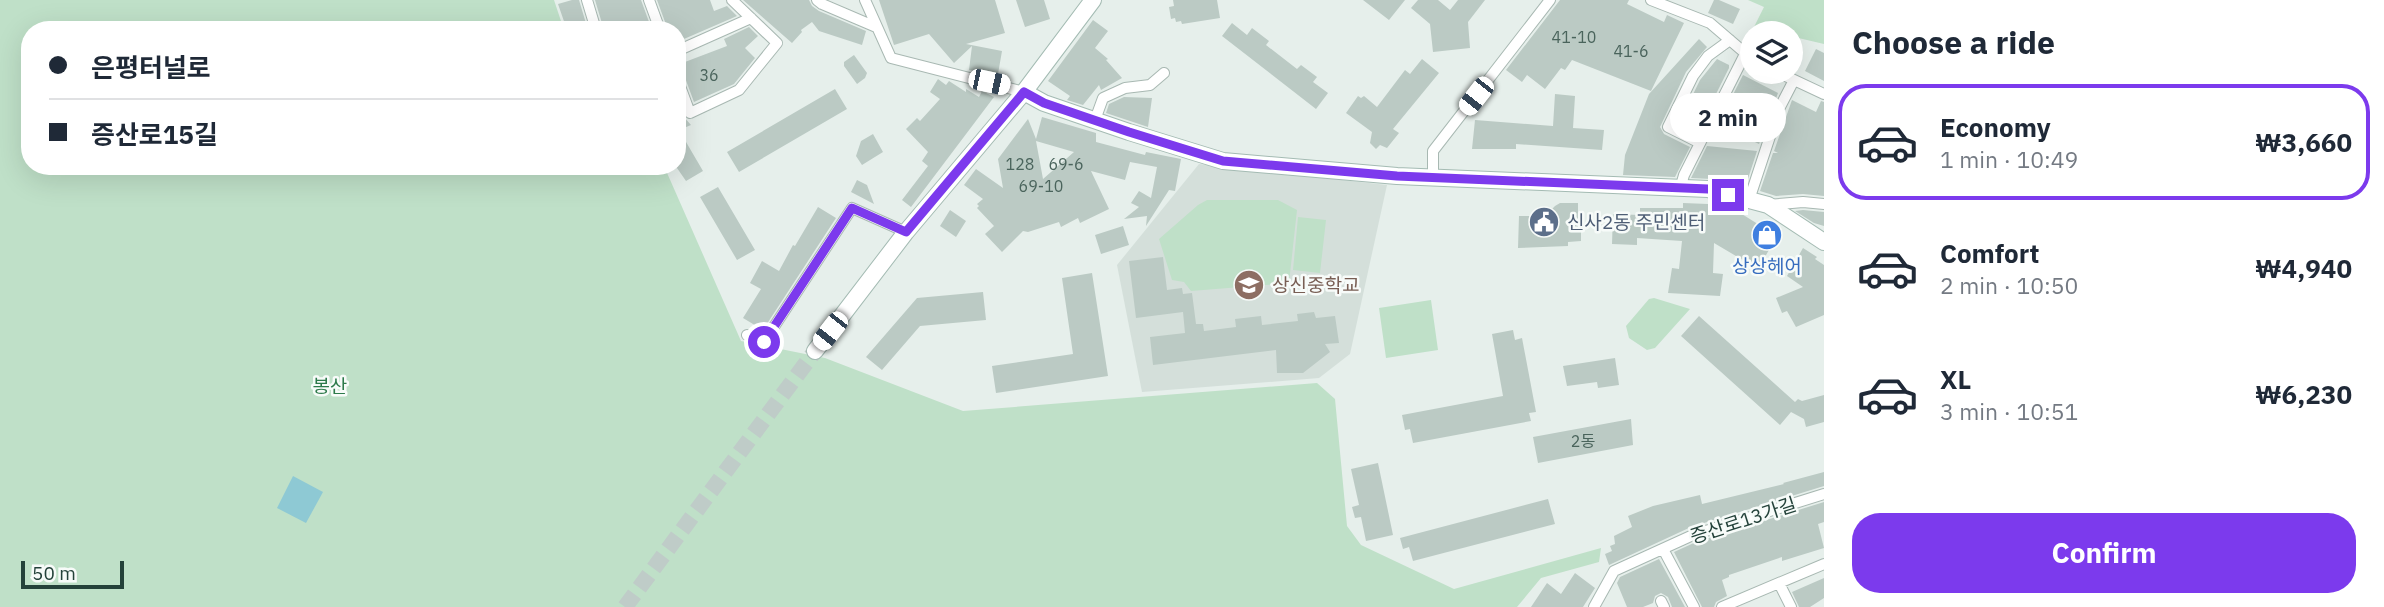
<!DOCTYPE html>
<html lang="en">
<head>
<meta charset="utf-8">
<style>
	body { margin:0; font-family:"IBM Plex Sans","Noto Sans KR",sans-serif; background:#f2f2f3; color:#1f2937; height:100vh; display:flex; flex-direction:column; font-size:26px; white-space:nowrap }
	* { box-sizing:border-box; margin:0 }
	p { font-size:23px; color:#747a83 }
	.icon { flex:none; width:38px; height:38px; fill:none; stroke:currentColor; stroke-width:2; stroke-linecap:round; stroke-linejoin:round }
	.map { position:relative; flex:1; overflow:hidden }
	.drawer { display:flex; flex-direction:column; background:#fff; width:560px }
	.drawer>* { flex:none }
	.top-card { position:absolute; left:21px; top:21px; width:665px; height:154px; border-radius:28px; box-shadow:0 7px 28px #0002; display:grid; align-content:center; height:154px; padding:0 28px; background:#fff }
	.fabs { position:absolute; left:1740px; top:21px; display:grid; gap:14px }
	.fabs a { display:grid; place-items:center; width:63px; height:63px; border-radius:50%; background:#fff; box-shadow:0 7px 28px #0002; font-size:35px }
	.scale { position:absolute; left:21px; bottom:18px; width:103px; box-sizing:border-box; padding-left:7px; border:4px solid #24423a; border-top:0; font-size:19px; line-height:24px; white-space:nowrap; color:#24423a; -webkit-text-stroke:5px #f7fbf9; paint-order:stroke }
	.end { position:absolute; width:32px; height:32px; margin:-16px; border:9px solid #7c3aed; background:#fff; box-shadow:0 0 0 4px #fff }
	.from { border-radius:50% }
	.bubble { position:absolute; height:49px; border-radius:24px; background:#fff; box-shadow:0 7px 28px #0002; font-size:23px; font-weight:800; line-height:49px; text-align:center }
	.car { position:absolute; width:21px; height:42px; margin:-21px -10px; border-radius:9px; box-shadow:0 0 5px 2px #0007; background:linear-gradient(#fff 24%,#345 0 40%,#fff 0 76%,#345 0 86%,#fff 0) }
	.top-card b { display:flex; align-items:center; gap:24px; height:66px; font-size:26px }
	.top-card b+b { border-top:2px solid #e0e1e3 }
	.top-card i { width:18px; height:18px; background:#1f2937 }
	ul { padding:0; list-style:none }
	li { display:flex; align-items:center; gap:21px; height:116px; margin:0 14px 10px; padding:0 14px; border:4px solid transparent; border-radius:28px }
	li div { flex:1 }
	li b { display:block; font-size:26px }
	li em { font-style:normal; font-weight:800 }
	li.current { border-color:#7c3aed }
	li>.icon { width:63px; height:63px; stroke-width:1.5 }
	h2 { padding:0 28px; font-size:32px; line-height:84px }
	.primary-button { display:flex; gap:14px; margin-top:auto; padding:14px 28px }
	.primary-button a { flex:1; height:80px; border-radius:28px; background:#7c3aed; color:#fff; font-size:28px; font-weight:800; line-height:80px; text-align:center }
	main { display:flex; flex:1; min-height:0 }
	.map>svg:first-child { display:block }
	.built { fill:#d4dfda }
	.green { fill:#bfe0c8 }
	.water { fill:#8ec9d4 }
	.building { fill:#bbcac4; fill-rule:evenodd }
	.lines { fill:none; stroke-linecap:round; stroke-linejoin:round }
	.secondary-tunnel { stroke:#bfccc8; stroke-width:16; stroke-dasharray:16 8; stroke-linecap:butt }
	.minor-casing { stroke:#a8b8b2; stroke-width:12 }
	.secondary-casing { stroke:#a4bbb3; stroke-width:18 }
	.minor { stroke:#fff; stroke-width:10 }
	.secondary { stroke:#fff; stroke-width:16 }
	.route { stroke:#7c3aed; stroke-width:9 }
	.labels { text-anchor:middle; stroke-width:5; stroke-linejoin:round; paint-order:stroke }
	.number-label { font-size:16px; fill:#4a645c }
	.service-label { font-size:19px; fill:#4e5e75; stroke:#f7fbf9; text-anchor:start }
	.shop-label { font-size:19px; fill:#366cbe; stroke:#f7fbf9 }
	.education-label { font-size:19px; fill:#785e54; stroke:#f7fbf9; text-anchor:start }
	.park-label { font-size:19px; fill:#2d7a4b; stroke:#f7fbf9 }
	.street-label { font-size:19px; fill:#24423a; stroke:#f7fbf9 }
</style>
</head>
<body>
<main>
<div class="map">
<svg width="1824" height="607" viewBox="0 0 1824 607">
	<rect width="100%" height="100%" fill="#e6efeb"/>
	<path class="built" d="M 1199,164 L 1387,185 L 1350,354 L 1319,378 L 1142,392 L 1117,265 Z"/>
	<path class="green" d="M 0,0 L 554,0 L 564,30 L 30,30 L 30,166 L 664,166 L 741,341 L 825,358 L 963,411 L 1317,383 L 1335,399 L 1347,526 L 1361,545 L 1454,589 L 1601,548 L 1599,562 L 1541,578 L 1517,607 L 0,607 Z
		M 1748,0 L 1824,0 L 1824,44 L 1790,36 L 1790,33 L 1753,29 L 1764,7 Z
		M 1207,200 L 1278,200 L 1297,210 L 1289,283 L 1191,291 L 1184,282 L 1172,280 L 1159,239 L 1198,205 Z
		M 1298,217 L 1326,220 L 1320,273 L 1293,270 Z
		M 1654,298 L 1690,309 L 1655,348 L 1647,350 L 1629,338 L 1626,326 L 1649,299 Z
		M 1431,300 L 1438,350 L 1386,358 L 1379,308 Z"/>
	<path class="water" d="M 293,476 L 323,492 L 306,523 L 277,508 Z"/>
	<path class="building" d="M 572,0 L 579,0 L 588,30 L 567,30 L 558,4 Z
		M 595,0 L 641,0 L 652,30 L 604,30 Z
		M 657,0 L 710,0 L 714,11 L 727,6 L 737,16 L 677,42 L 677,30 L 668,30 Z
		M 743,0 L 809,0 L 812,6 L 819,11 L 866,31 L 862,45 L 819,31 L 812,22 L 801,30 L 802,32 L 792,43 Z
		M 879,0 L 995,0 L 1005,33 L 966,44 L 1002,51 L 998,74 L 969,70 L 972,46 L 954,63 L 929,34 L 894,45 Z
		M 1016,0 L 1044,0 L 1050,19 L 1025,27 Z
		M 1173,0 L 1217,0 L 1220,18 L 1182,24 L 1181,21 L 1176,22 L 1175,18 L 1171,19 L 1169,7 L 1174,6 Z
		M 1363,0 L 1405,0 L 1389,20 Z
		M 1418,0 L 1438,0 L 1450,10 L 1458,0 L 1485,0 L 1468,22 L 1470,48 L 1433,52 L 1430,24 L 1411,8 Z
		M 1560,0 L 1629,0 L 1627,4 L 1664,22 L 1667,15 L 1684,23 L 1651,91 L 1572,60 L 1565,70 L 1561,68 L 1545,89 L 1527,75 L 1522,82 L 1506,70 Z
		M 1714,0 L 1719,0 L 1740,9 L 1733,24 L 1708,13 Z
		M 1093,20 L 1108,31 L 1095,48 L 1108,59 L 1106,60 L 1122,78 L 1101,90 L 1099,85 L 1083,105 L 1067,100 L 1070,96 L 1048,81 Z
		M 1232,23 L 1247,35 L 1252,28 L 1269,41 L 1266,45 L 1297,69 L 1301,65 L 1317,77 L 1313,82 L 1328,93 L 1316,109 L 1222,36 Z
		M 749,27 L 758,36 L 745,48 L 755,58 L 734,84 L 694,102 L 684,75 L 677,70 L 677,65 L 727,46 L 724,39 Z
		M 1699,39 L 1707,47 L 1686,72 L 1660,127 L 1664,134 L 1690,147 L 1675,177 L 1623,175 L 1625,155 L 1649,94 Z
		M 1816,49 L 1824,53 L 1824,81 L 1805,71 Z
		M 854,55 L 867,73 L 865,78 L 857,84 L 844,66 L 844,62 Z
		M 1422,59 L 1439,73 L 1393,129 L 1399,133 L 1387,148 L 1380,145 L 1376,149 L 1370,143 L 1372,132 L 1346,113 L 1358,96 L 1361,98 L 1364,96 L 1377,107 L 1405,70 L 1410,74 Z
		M 1717,59 L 1729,65 L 1729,68 L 1697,132 L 1679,123 L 1700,80 Z
		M 1743,75 L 1778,93 L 1759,144 L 1718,124 Z
		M 938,79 L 946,85 L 949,81 L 966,92 L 966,89 L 979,97 L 982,91 L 994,97 L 911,207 L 902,200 L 928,166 L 922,161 L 928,152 L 906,129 L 917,118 L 920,121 L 940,99 L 930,92 Z
		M 835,89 L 847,109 L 739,172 L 727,152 Z
		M 1555,94 L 1575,96 L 1573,128 L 1604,130 L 1602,150 L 1516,144 L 1516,149 L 1472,149 L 1475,120 L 1553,126 Z
		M 1124,97 L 1152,98 L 1148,127 L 1106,113 L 1109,104 Z
		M 1792,100 L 1816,112 L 1821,101 L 1824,102 L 1824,196 L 1803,194 L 1776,196 L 1760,191 L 1773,153 L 1778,153 L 1774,151 Z
		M 677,101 L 683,116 L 691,125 L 679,130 L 703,171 L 686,181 L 677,168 Z
		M 1042,117 L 1096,133 L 1096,142 L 1145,155 L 1146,152 L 1181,159 L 1175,191 L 1169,190 L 1146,226 L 1147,216 L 1124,219 L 1139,207 L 1131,203 L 1139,191 L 1151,198 L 1157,167 L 1130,162 L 1125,180 L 1091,171 L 1109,209 L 1080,223 L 1078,218 L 1061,227 L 1059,222 L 1028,232 L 1023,231 L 1002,252 L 985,234 L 994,226 L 977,208 L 979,206 L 977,204 L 983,199 L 964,185 L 976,169 L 1003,188 L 998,159 L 1028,119 L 1036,139 ZM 1036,141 L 1074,152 L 1043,179 Z
		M 873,134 L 883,152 L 862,165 L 856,156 L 861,141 Z
		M 1707,146 L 1757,151 L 1745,188 L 1711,179 L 1691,178 Z
		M 857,180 L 867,185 L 874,204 L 851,192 Z
		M 718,187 L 755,250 L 737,260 L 700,197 Z
		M 1560,203 L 1578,203 L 1578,216 L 1581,216 L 1581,241 L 1568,242 L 1568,246 L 1518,248 L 1519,216 L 1545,216 L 1555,206 Z
		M 1683,203 L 1708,204 L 1737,213 L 1737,211 L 1777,236 L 1758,269 L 1714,243 L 1713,273 L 1723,274 L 1720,296 L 1668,293 L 1672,268 L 1679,269 L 1682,241 L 1637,238 L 1637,245 L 1612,244 L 1613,214 L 1640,215 L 1640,208 L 1683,208 Z
		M 818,207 L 836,218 L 763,330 L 743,318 L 761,289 L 750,283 L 762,261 L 779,271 L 793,245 L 795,246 Z
		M 950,210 L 966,221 L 956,237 L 940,226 Z
		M 1803,210 L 1824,212 L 1824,226 L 1814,223 L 1795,211 Z
		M 1123,226 L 1129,245 L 1101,254 L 1095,235 Z
		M 1803,248 L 1817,257 L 1815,259 L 1824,265 L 1824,315 L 1796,327 L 1787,311 L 1782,313 L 1776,298 L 1803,287 L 1787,276 Z
		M 1163,257 L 1167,290 L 1182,288 L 1183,294 L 1192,293 L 1196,324 L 1203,324 L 1204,331 L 1236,327 L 1235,319 L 1261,316 L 1262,325 L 1298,321 L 1297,314 L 1314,312 L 1316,318 L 1335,316 L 1339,343 L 1325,344 L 1330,352 L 1303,373 L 1277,373 L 1276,350 L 1153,365 L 1150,337 L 1185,333 L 1183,312 L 1136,318 L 1129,261 Z
		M 1092,273 L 1108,376 L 996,393 L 992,366 L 1073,354 L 1062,278 Z
		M 983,292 L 986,320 L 920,326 L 882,370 L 866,357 L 917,298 Z
		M 1699,316 L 1795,402 L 1798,399 L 1802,401 L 1824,395 L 1824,422 L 1806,427 L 1804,419 L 1791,412 L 1780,425 L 1681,336 Z
		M 1513,330 L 1515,340 L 1522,338 L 1536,412 L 1529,413 L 1531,421 L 1413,443 L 1410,429 L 1405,430 L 1402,415 L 1503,396 L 1492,334 Z
		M 1615,358 L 1619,385 L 1598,388 L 1597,382 L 1567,386 L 1563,366 Z
		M 1631,419 L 1633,445 L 1538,463 L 1533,437 Z
		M 1378,463 L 1393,535 L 1366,541 L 1361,517 L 1355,518 L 1352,507 L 1359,505 L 1351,469 Z
		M 1824,472 L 1824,486 L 1691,527 L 1609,565 L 1605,554 L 1612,551 L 1610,546 L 1615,544 L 1614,536 L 1632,527 L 1628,516 L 1653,506 L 1700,495 L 1702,504 L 1784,484 L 1783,483 Z
		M 1548,499 L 1555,524 L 1413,561 L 1409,547 L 1403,549 L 1400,538 Z
		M 1824,502 L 1824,522 L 1818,524 L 1824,548 L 1782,561 L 1782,557 L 1729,575 L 1729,577 L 1722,580 L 1727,596 L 1716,602 L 1714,607 L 1702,607 L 1674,552 L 1696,542 Z
		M 1659,559 L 1685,607 L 1672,607 L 1668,597 L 1661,593 L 1655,596 L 1653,603 L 1643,607 L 1627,607 L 1617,583 L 1620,577 Z
		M 1575,573 L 1595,588 L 1583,607 L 1531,607 L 1547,583 L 1561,594 Z
		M 1824,578 L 1824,598 L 1810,607 L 1799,607 L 1792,592 Z"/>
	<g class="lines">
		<path class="secondary-tunnel" d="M 625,607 L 815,351"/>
		<g class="minor-casing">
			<path id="minor" d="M 587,0 L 596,30
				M 649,0 L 660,30
				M 817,0 L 822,4 L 876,27
				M 865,0 L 891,58 L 1024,92
				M 1651,0 L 1710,23 L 1752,59
				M 677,51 L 751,18
				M 1777,72 L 1824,94
				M 677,78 L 690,113 L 739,90 L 777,43 L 732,0
				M 1095,120 L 1103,98 L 1125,88 L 1150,85 L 1164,73
				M 1700,143 L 1668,127 L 1693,76 L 1708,56 L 1730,40
				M 1433,176 L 1433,151 L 1550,0
				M 1680,189 L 1684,175 L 1745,54
				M 1749,200 L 1779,109 L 1794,80
				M 1768,205 L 1803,202 L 1824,204
				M 747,335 L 764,342 L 852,208 L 906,232
				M 1663,549 L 1694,607
				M 1779,583 L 1791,607
				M 1661,601 L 1664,607
				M 1594,607 L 1614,571 L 1693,535 L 1824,494
				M 1722,607 L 1824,564"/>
		</g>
		<g class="secondary-casing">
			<path id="secondary" d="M 1024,92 L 1044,103 L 1129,132 L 1223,161 L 1397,176 L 1708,189 L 1768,205 L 1824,242
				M 815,351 L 906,232 L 1024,92 L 1093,0"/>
		</g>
		<use href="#minor" class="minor"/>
		<use href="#secondary" class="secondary"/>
	</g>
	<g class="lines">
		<path class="route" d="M 764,342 L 852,208 L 906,232 L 1024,92 L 1044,103 L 1129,132 L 1223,161 L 1397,176 L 1708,189 L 1728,195"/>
	</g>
	<defs>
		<g id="civic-disc" transform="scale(1.575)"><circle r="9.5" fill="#5c6f8a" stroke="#f7fbf9"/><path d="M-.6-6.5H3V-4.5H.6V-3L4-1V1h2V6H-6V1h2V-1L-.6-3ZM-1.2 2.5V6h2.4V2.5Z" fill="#fff"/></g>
		<g id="shop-disc" transform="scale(1.575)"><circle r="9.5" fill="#3f7fe0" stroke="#f7fbf9"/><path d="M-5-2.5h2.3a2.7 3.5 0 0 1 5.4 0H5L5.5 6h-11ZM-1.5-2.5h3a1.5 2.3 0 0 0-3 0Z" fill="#fff"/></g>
		<g id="school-disc" transform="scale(1.575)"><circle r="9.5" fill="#8d6e63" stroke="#f7fbf9"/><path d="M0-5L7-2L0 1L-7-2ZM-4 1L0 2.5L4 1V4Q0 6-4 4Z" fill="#fff"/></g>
	</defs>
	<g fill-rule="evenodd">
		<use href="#civic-disc" x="1544" y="222"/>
		<use href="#shop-disc" x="1767" y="235"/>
		<use href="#school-disc" x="1249" y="285"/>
	</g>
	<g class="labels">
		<g class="number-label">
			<text x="1574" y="43">41-10</text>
			<text x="1631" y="57">41-6</text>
			<text x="709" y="81">36</text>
			<text x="1020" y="170">128</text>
			<text x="1066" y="170">69-6</text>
			<text x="1041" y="192">69-10</text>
			<text x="1583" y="447">2동</text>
		</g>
		<g class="service-label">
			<text x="1567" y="229">신사2동 주민센터</text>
		</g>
		<g class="shop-label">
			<text x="1767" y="273">상상헤어</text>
		</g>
		<g class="education-label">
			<text x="1272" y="292">상신중학교</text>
		</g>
		<g class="park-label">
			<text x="330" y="393">봉산</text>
		</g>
		<g class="street-label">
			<text transform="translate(1743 520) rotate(-18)" y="7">증산로13가길</text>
		</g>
	</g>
</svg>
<div class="fabs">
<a><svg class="icon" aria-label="layers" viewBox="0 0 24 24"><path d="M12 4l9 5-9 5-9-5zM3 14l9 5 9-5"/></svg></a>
</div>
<div class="scale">50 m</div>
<i class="end from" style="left:764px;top:342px"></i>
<i class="end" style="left:1728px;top:195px"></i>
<div class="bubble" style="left:1670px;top:93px;width:116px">2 min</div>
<i class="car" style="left:989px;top:82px;rotate:102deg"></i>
<i class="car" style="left:1476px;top:96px;rotate:218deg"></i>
<i class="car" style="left:830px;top:331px;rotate:218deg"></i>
<div class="top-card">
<b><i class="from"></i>은평터널로</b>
<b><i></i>증산로15길</b>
</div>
</div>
<section class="drawer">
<h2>Choose a ride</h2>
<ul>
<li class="current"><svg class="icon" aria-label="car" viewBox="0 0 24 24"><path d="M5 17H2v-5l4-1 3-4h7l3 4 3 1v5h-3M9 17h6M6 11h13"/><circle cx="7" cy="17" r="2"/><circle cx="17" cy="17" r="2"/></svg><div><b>Economy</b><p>1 min · 10:49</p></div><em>₩3,660</em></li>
<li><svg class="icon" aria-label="car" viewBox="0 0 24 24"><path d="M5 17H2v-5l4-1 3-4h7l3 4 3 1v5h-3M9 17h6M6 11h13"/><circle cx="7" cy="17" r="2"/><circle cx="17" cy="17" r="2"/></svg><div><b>Comfort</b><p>2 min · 10:50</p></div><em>₩4,940</em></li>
<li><svg class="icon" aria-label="car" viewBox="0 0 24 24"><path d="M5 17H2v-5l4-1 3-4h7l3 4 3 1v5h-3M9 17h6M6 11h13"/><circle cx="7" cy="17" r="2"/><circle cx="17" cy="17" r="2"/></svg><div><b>XL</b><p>3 min · 10:51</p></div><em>₩6,230</em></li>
</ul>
<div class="primary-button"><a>Confirm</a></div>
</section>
</main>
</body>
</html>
